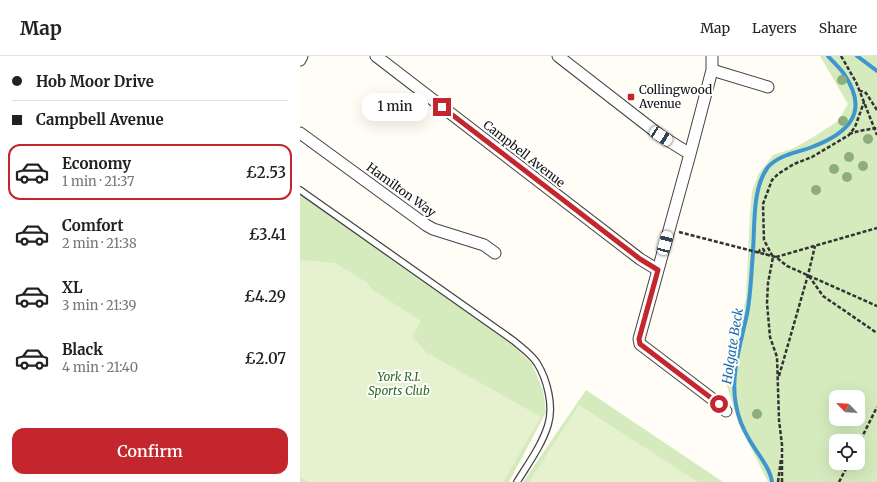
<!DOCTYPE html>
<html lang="en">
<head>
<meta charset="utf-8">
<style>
	body { margin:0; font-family:Merriweather,serif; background:#f6f6f6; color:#222; height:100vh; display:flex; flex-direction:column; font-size:15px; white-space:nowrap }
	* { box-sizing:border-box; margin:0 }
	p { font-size:13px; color:#767676 }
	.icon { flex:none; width:22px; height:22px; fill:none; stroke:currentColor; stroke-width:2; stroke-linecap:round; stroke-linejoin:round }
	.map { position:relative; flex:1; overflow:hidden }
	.details { display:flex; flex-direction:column; background:#fff; width:300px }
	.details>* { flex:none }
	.hud { display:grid; align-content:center; height:88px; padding:0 12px; background:#fff }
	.needle { width:26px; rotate:295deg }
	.controls { position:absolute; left:529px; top:334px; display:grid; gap:8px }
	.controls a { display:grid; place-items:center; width:36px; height:36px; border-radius:8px; background:#fff; box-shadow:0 4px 16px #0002; font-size:20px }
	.end { position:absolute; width:18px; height:18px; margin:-9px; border:5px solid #c4262e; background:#fff; box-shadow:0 0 0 2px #fff }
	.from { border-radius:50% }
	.bubble { position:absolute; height:28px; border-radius:12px; background:#fff; box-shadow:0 4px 16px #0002; font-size:13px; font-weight:600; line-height:28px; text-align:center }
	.car { position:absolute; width:12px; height:24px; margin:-12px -6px; border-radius:5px; box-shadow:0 0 3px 1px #0007; background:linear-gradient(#fff 24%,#345 0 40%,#fff 0 76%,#345 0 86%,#fff 0) }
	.hud b { display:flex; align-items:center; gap:14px; height:38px; font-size:15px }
	.hud b+b { border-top:1px solid #e0e0e0 }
	.hud i { width:10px; height:10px; background:#222 }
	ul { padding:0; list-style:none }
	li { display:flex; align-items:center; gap:12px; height:56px; margin:0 8px 6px; padding:0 4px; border:2px solid transparent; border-radius:12px }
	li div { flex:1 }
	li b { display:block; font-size:15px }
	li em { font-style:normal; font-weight:600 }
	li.active { border-color:#c4262e }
	li>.icon { width:36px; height:36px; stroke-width:1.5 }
	.action { display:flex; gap:8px; margin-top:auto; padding:8px 12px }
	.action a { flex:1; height:46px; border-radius:12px; background:#c4262e; color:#fff; font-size:16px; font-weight:600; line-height:46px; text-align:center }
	header { display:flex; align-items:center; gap:24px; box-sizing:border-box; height:56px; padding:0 20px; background:#fff; border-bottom:1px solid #e0e0e0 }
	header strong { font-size:19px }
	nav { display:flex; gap:22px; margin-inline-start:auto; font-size:14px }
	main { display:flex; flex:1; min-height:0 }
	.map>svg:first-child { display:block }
	.green { fill:#d5ebbd; fill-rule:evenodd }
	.pitch { fill:#e6f2cf }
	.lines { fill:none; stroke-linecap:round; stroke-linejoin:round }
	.stream { stroke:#3f96cf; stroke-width:4 }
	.service-casing { stroke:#444; stroke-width:8 }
	.minor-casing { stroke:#444; stroke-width:13 }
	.path { stroke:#333; stroke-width:2.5; stroke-dasharray:4 2; stroke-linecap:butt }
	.service { stroke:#fff; stroke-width:5.5 }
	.minor { stroke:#fff; stroke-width:11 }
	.tree { fill:#8dad7f }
	.route { stroke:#c4262e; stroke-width:5 }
	.poi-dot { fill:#c4262e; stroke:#fff; stroke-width:1.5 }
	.labels { text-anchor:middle; stroke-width:4; stroke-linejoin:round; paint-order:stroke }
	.poi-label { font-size:12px; fill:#111; stroke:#fff; text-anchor:start }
	.street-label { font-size:12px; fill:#111; stroke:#fff }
	.park-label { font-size:12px; font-style:italic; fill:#2f6b1f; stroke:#fff }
	.water-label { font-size:13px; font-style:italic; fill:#1768a6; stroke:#fff }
</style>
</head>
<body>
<header>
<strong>Map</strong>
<nav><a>Map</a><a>Layers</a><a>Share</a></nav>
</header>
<main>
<section class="details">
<div class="hud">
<b><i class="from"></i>Hob Moor Drive</b>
<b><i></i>Campbell Avenue</b>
</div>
<ul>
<li class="active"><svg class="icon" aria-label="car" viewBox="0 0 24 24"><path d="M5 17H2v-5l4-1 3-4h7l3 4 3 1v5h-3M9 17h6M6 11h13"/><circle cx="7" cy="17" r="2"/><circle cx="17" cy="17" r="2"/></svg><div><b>Economy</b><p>1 min · 21:37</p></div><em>£2.53</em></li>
<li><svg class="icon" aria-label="car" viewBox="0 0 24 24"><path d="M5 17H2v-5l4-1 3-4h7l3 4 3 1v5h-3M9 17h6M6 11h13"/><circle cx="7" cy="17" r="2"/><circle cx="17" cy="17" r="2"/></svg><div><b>Comfort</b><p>2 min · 21:38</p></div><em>£3.41</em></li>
<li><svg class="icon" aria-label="car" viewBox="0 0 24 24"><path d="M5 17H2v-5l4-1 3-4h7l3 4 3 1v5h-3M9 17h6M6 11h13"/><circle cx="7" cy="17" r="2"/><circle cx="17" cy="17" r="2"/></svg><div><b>XL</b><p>3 min · 21:39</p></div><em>£4.29</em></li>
<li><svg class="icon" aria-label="car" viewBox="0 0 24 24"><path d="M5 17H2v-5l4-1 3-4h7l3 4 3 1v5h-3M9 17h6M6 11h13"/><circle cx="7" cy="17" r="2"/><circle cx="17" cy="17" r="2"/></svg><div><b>Black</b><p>4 min · 21:40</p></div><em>£2.07</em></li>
</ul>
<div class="action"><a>Confirm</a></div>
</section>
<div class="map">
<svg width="577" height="426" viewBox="0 0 577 426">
	<rect width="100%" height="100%" fill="#fffdf5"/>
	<path class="green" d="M 520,0 L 577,0 L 577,426 L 468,426 L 439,368 L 427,330 L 446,241 L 450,157 L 452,135 L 459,117 L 473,99 L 494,92 L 515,80 L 538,65 L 548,48 ZM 536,341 L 558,341 L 558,363 L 536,363 ZM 536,385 L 558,385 L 558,407 L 536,407 Z
		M 0,138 L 211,287 L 232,308 L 243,334 L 246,356 L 209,426 L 0,426 Z
		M 286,334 L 423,426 L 223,426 Z"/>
	<path class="pitch" d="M 3,204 L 35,207 L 66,226 L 73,234 L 121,265 L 112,280 L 126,296 L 128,300 L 129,298 L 241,361 L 203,426 L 8,426 L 0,421 L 0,205 Z
		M 279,349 L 398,426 L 229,426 Z"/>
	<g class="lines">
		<path class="stream" d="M 557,0 L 577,15
			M 453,194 C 455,169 452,132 468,111 C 480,98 497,97 512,91 C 549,77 570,56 544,18 C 540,12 533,6 528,0
			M 453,197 C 451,218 451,238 447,258 C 441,287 430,319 436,349 C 438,361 443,373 449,383 C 456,396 470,411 472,426"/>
		<g class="service-casing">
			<path id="service" d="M 0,134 L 214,285 C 222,292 231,298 237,307 C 247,323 254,350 248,369 C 242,389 228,408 217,426"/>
		</g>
		<g class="minor-casing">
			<path id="minor" d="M 76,0 L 340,203 L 358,214
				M 258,0 L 361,80 L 390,98
				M 412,0 L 412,14 L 390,98 L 339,283 L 340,288 L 419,348 L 426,355
				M 0,4 L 2,0
				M 412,14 L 468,31
				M 0,77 L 126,169 L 133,173 L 184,189 L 195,197"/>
		</g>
		<path class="path" d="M 541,0 L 556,26 L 577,79
			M 559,34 L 566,37 L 577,54
			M 549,78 L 559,75 L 577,72
			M 379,176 L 476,201 L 487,210 L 577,250
			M 458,197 L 460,194 L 463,193 L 467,199
			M 476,201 L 577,172
			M 509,220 L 523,240 L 577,277
			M 479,320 L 508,219 L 515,190
			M 558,389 L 577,351
			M 478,426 L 481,403
			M 482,426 L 482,389 L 479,364 L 477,301 L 470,281 L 467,247 L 468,227 L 473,201 L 464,184 L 463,148 L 472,124 L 478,118 L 494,108 L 512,101 L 549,79 L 555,71 L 564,46
			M 539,426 L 549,407"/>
		<use href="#service" class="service"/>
		<use href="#minor" class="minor"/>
	</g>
	<g class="tree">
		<circle cx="542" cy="24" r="5"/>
		<circle cx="543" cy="65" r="5"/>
		<circle cx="568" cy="83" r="5"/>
		<circle cx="549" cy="101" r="5"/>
		<circle cx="563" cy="110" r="5"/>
		<circle cx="534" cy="113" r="5"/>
		<circle cx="547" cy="121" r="5"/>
		<circle cx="516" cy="134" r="5"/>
		<circle cx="457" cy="358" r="5"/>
	</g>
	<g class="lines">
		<path class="route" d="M 142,51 L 340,203 L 358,214 L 339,283 L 340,288 L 419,348"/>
	</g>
	<rect class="poi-dot" x="327" y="37" width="8" height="8" rx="2"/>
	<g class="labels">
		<g class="poi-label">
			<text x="339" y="38">Collingwood<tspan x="339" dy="14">Avenue</tspan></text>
		</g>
		<g class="street-label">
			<text transform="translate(224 98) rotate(38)" y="4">Campbell Avenue</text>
			<text transform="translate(101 134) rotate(36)" y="4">Hamilton Way</text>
		</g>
		<g class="park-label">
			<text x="99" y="325">York R.I.<tspan x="99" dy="14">Sports Club</tspan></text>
		</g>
		<g class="water-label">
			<text transform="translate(432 290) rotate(-81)" y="5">Holgate Beck</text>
		</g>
	</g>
</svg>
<div class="controls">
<a><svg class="needle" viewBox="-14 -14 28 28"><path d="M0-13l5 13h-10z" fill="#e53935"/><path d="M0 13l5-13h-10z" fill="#767676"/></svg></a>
<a><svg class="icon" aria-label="locate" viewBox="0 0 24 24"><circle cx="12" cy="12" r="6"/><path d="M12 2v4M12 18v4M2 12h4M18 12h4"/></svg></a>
</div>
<i class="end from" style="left:419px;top:348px"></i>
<i class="end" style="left:142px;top:51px"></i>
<div class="bubble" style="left:62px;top:37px;width:66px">1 min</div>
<i class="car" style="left:361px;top:80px;rotate:123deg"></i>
<i class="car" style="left:365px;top:187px;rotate:15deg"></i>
</div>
</main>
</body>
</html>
